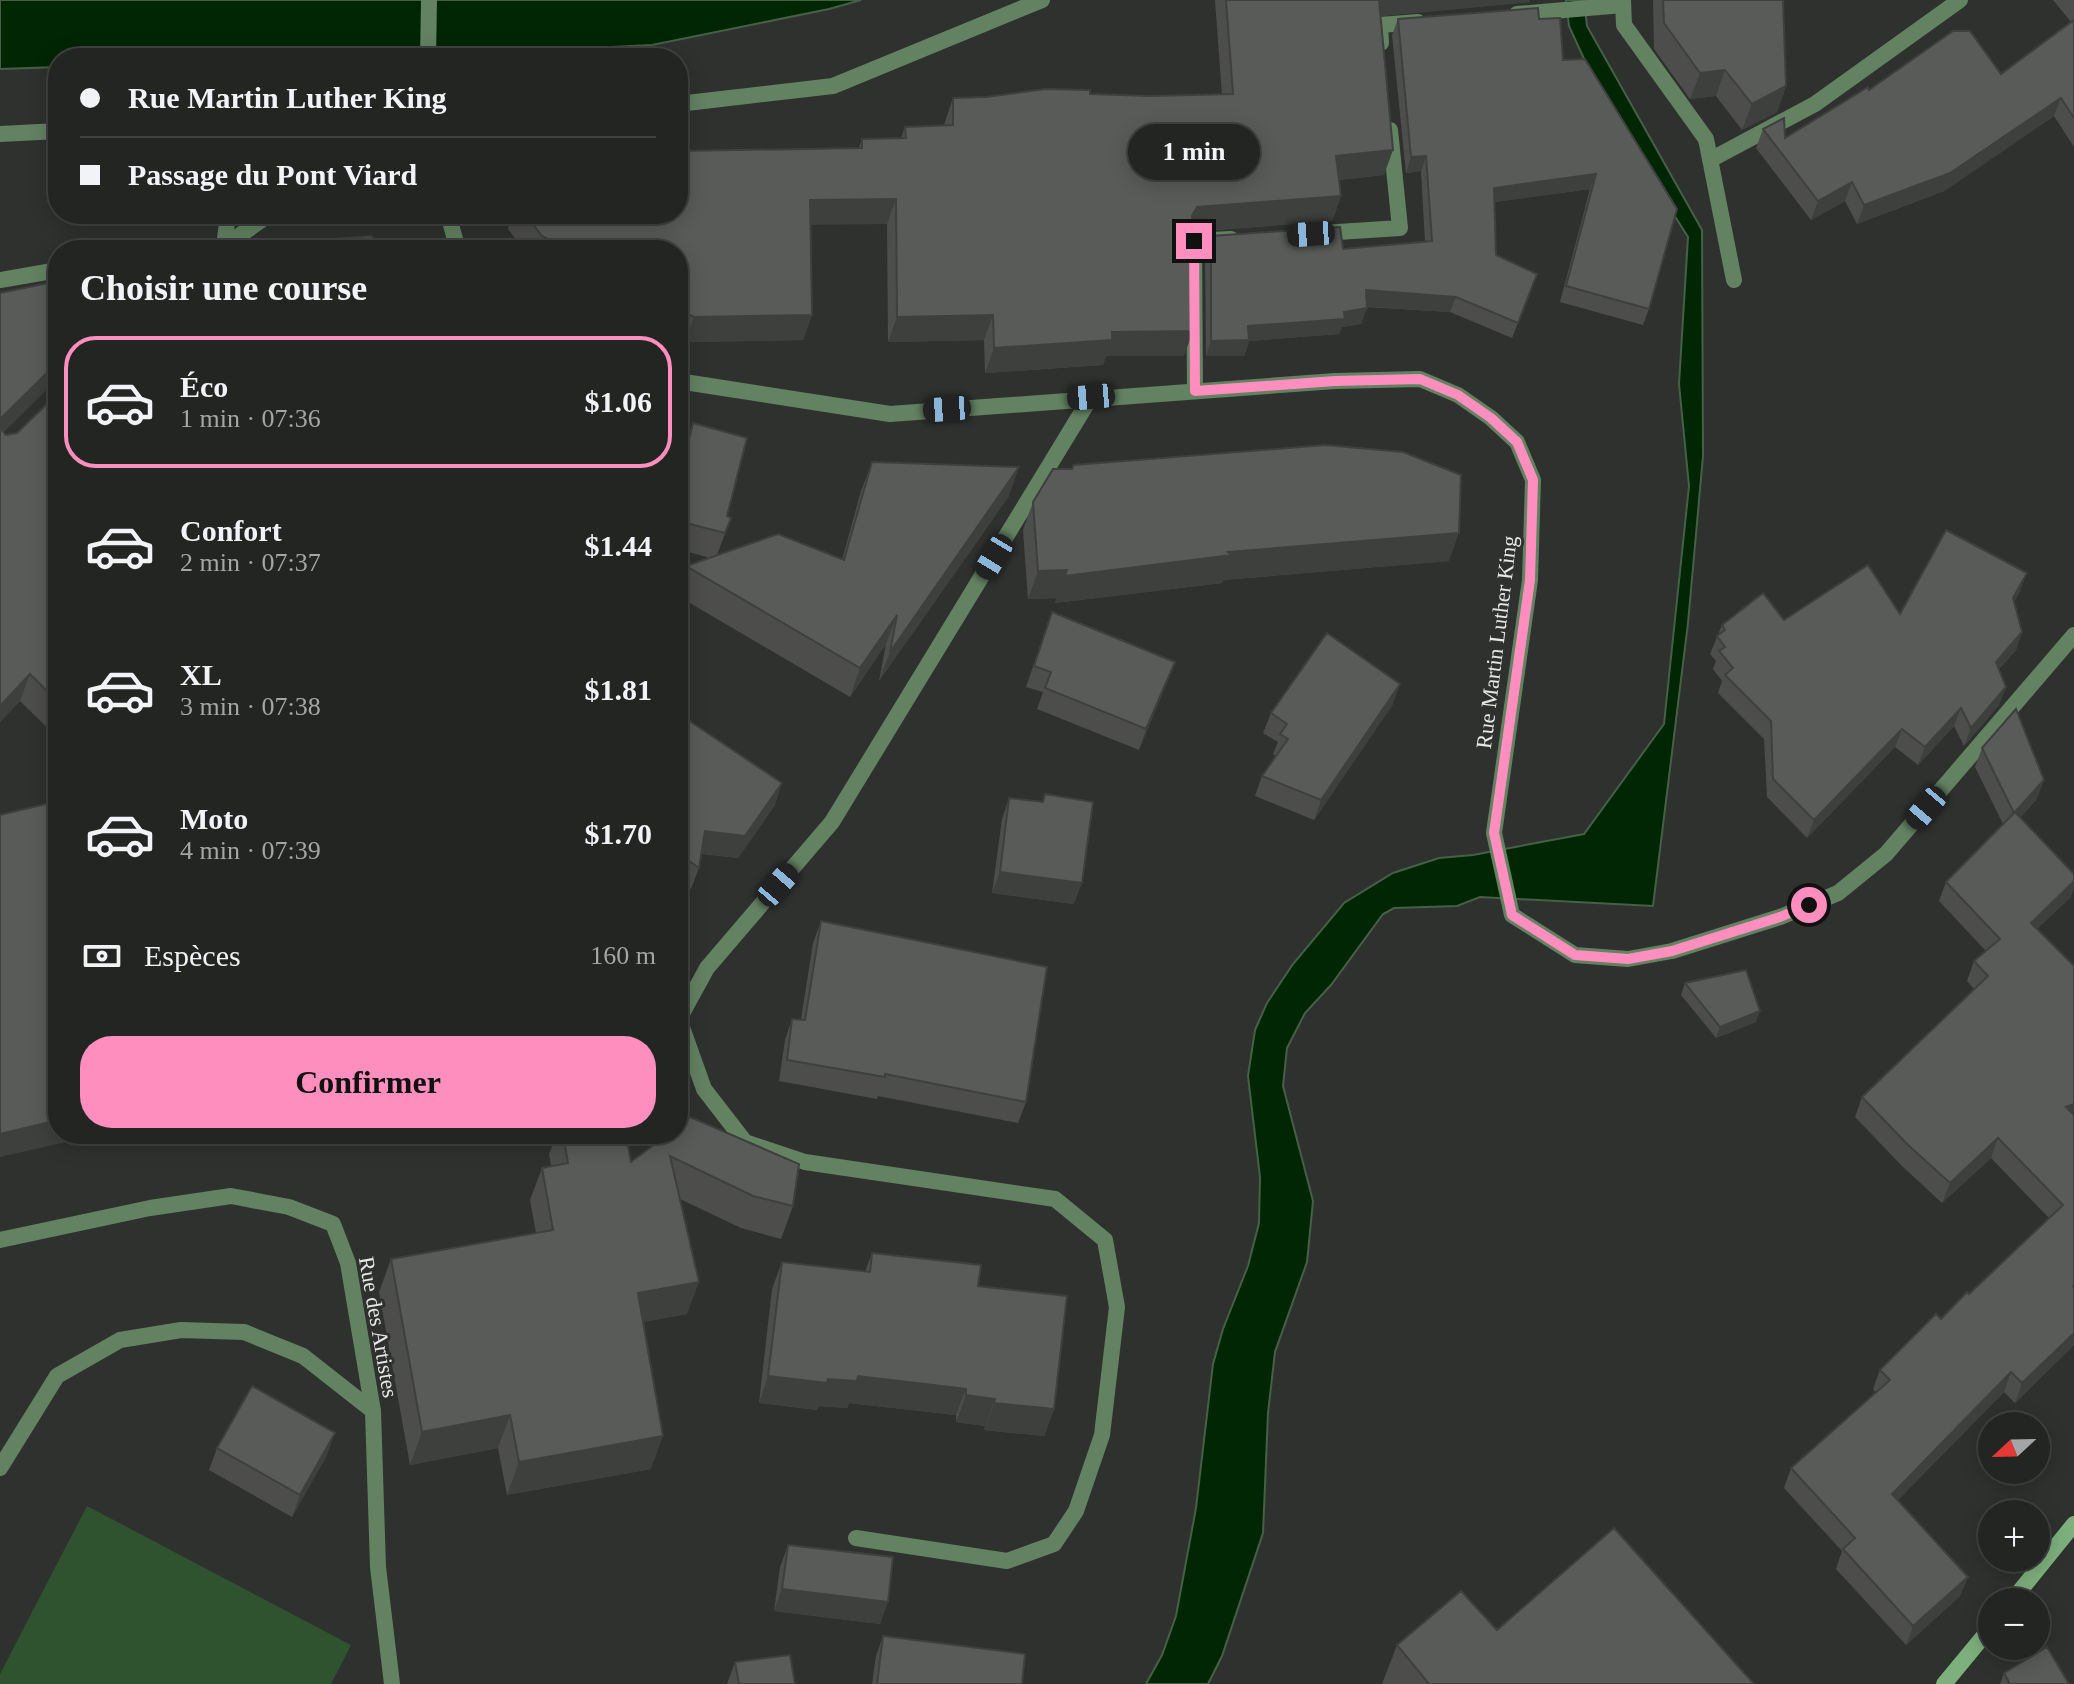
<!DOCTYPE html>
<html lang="fr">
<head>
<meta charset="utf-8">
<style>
	body { margin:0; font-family:"Times New Roman",serif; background:#2f3130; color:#f1f3f6; height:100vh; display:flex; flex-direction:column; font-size:30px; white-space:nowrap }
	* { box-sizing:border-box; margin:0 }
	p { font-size:26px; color:#a3a5a6 }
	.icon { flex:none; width:44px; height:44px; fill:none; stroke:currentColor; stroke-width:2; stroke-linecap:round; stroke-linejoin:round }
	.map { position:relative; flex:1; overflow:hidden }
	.drawer { position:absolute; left:48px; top:240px; width:640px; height:904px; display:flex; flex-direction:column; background:#232523; border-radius:32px; box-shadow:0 4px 20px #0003,0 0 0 2px #404241 }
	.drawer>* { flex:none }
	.top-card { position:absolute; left:48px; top:48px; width:640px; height:176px; border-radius:32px; box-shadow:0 4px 20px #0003,0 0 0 2px #404241; display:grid; align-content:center; height:176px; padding:0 32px; background:#232523 }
	.needle { width:52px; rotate:248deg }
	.buttons { position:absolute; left:1978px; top:1412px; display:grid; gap:16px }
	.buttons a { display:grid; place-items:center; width:72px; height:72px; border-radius:50%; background:#232523; box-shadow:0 4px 20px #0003,0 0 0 2px #404241; font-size:40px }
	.end { position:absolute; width:36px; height:36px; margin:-18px; border:10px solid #fe8ebd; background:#111; box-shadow:0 0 0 4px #111 }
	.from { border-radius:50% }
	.bubble { position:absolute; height:56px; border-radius:28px; background:#232523; box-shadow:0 4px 20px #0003,0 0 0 2px #404241; font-size:26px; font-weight:800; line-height:56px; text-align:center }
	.car { position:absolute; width:24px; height:48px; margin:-24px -12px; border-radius:10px; box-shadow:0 0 6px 2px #0007; background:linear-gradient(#222 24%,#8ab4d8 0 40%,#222 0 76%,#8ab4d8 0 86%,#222 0) }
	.top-card b { display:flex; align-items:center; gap:28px; height:76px; font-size:30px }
	.top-card b+b { border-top:2px solid #404241 }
	.top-card i { width:20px; height:20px; background:#f1f3f6 }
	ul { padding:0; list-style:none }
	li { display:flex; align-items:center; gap:24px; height:132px; margin:0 16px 12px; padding:0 16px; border:4px solid transparent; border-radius:32px }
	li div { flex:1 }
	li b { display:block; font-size:30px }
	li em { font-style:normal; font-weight:800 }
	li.selected { border-color:#fe8ebd }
	li>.icon { width:72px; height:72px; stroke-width:1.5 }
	h2 { padding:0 32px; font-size:36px; line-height:96px }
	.pay { display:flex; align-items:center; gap:20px; height:88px; padding:0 32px; font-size:30px }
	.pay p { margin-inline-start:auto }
	.action { display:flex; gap:16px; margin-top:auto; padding:16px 32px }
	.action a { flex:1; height:92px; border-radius:32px; background:#fe8ebd; color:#111; font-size:32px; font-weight:800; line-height:92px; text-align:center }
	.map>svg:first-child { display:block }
	.green { fill:#2f532f }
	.water { fill:#002603; stroke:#456047; stroke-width:2 }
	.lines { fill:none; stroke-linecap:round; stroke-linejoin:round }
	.service { stroke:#638262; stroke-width:16 }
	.minor { stroke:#638262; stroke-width:16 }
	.tertiary { stroke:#638262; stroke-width:16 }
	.secondary { stroke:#7db07d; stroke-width:16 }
	.wall { fill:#4d4e4c }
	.shaded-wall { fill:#3e403e }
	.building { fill:#595b58; stroke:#3e403e; stroke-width:2 }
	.route { stroke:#fe8ebd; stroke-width:10 }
	.labels { text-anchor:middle; stroke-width:6; stroke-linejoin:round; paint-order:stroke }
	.street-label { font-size:22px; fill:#e6e8e6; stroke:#2f312f }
</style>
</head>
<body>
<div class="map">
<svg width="2074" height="1684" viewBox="0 0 2074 1684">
	<rect width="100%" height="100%" fill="#2f312f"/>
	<path class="green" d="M 87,1506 L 351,1645 L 331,1684 L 0,1684 L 0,1674 Z"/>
	<path class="water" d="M 0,0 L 861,0 L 829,9 L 652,45 L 506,52 L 318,52 L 217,58 L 58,58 L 58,67 L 0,69 Z
		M 1566,0 L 1584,0 L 1587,26 L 1702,230 L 1703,456 L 1688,623 L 1653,906 L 1480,897 L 1457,906 L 1394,908 L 1383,914 L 1331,985 L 1305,1013 L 1287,1048 L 1283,1086 L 1313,1201 L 1307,1262 L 1275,1352 L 1268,1413 L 1263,1533 L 1222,1656 L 1208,1684 L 1146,1684 L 1162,1655 L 1176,1616 L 1196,1508 L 1213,1364 L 1223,1329 L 1248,1266 L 1259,1223 L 1260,1177 L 1248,1076 L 1255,1030 L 1267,1003 L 1293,964 L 1344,903 L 1393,873 L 1439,858 L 1473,855 L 1584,834 L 1664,724 L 1689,486 L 1679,384 L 1688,237 L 1607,109 L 1569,26 Z"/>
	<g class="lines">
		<path class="service" d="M 1517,14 L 1623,5
			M 1381,43 L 1380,25 L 1418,22
			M 1322,233 L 1400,228 L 1390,130
			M 1195,391 L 1194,241 L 1231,239
			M 0,1468 L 57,1376 L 120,1340 L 181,1330 L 244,1332 L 303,1356 L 373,1411"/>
		<path class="minor" d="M 1623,0 L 1624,25 L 1706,139 L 1734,280
			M 678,104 L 833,86 L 1042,0
			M 0,134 L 58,131
			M 1710,160 L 1815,104 L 1960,0
			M 224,247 L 228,214
			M 180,250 L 189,250
			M 219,250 L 270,214
			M 0,280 L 58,270
			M 0,1240 L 150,1208 L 231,1196 L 289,1207 L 333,1224 L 348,1263 L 373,1411 L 378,1567 L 392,1684
			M 856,1538 L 1007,1561 L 1054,1544 L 1076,1511 L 1102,1435 L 1117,1307 L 1105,1240 L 1055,1199 L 805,1162 L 745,1142 L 704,1089 L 679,1019 L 707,968 L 832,822 L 1091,397"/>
		<path class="tertiary" d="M 428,58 L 429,0
			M 448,214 L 458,250
			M 678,381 L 890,414 L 1335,381 L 1420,379 L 1458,395 L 1491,418 L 1517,442 L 1533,480 L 1530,580 L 1494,833 L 1512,915 L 1575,955 L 1628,959 L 1672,951 L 1780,917 L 1838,893 L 1886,854 L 2074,635"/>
		<path class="secondary" d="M 2011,1602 L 2074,1524
			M 1944,1684 L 1992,1626"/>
	</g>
	<path class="wall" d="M 1215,0 L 1530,0 L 1530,2 L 1380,16 L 1384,175 L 1339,180 L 1341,196 L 1332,221 L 1192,232 L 1184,356 L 1106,356 L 1103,365 L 985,373 L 984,340 L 888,342 L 887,224 L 811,224 L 812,315 L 803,340 L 685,342 L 678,338 L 678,250 L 524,250 L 508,229 L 511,214 L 678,214 L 680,151 L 859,148 L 862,139 L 901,138 L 905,127 L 944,125 L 953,98 L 1090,94 L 1150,96 L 1222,95 Z
		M 1653,0 L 1783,0 L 1786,86 L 1777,112 L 1742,130 L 1716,96 L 1690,99 L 1654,49 Z
		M 2053,0 L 2074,0 L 2074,147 L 2054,116 L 1944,191 L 1857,224 L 1845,201 L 1811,220 L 1756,148 L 1763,129 L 1785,138 L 1869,90 L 2001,74 L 2071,22 Z
		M 1398,19 L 1539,19 L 1563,60 L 1649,309 L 1643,325 L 1560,302 L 1590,189 L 1494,202 L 1496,255 L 1537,274 L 1512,338 L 1450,312 L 1367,307 L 1361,324 L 1342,327 L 1339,334 L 1249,341 L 1244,356 L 1206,356 L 1205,251 L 1211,236 L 1343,249 L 1425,242 L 1421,171 L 1406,173 L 1392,35 Z
		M 58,281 L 58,384 L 56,383 L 50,386 L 3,432 L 6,435 L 17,433 L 58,393 L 58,738 L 20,701 L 0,722 L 0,293 Z
		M 693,423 L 727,516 L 731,518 L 717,555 L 842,560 L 861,491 L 872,462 L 1009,496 L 879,681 L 886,644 L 850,697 L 678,596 L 678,589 L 686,566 L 710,558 L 678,549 L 678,471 L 684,450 Z
		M 1033,502 L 1449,561 L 1223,580 L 1222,583 L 1055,603 L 1057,598 L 1028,599 L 1023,530 Z
		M 2020,591 L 2014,602 L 2022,632 L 2016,650 L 1999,669 L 1999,705 L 1964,746 L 1954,726 L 1918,765 L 1895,747 L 1807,838 L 1767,797 L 1764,739 L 1718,693 L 1722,681 L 1713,669 L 1716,661 L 1710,654 L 1722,625 L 1900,614 Z
		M 1052,612 L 1175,662 L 1139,750 L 1037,709 L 1043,692 L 1026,687 Z
		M 1393,704 L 1314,820 L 1255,796 L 1262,776 L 1276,756 L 1273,754 L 1278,742 L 1263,733 L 1271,713 Z
		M 678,735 L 775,805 L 738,858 L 702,854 L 699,868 L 691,889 L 678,880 Z
		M 1982,748 L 2037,799 L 2020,818 L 2071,897 L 2037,929 L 2074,966 L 2074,1345 L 2015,1403 L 2004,1392 L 1898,1500 L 1968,1577 L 1960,1596 L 1906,1645 L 1836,1569 L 1842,1551 L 1784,1488 L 1791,1468 L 1876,1392 L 1873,1389 L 1880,1370 L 1969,1294 L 2049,1218 L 1991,1158 L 1942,1203 L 1901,1165 L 1855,1117 L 1862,1097 L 1974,989 L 1967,981 L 1974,961 L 1986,951 L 1939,901 L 1946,882 L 2003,824 L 1975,767 Z
		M 1045,794 L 1074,904 L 992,893 L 1002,819 L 1009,798 L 1043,802 Z
		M 821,921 L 1026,1102 L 1018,1123 L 878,1096 L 877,1099 L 779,1081 L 785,1040 L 792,1019 L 801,1019 L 813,943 Z
		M 1685,983 L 1756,1022 L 1716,1038 L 1681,995 Z
		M 271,1134 L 324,1134 L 274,1146 Z
		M 557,1134 L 626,1134 L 631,1162 L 668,1134 L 793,1206 L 781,1239 L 741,1228 L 680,1199 L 687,1314 L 643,1322 L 651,1469 L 507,1495 L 498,1448 L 410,1465 L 379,1292 L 391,1259 L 536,1233 L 530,1200 L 542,1168 L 551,1166 L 549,1154 Z
		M 872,1253 L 978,1286 L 1054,1409 L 1044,1436 L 984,1430 L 985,1426 L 956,1422 L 956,1415 L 849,1403 L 847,1408 L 819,1406 L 817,1410 L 759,1403 L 772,1289 L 782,1262 L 865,1272 Z
		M 217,1448 L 327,1455 L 292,1517 L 209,1470 Z
		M 788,1545 L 880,1624 L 774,1611 L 780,1567 Z
		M 1497,1630 L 1754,1684 L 1382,1684 L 1397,1645 Z
		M 883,1636 L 1022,1684 L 872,1684 L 876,1656 Z
		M 735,1662 L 795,1684 L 727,1684 Z
		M 2004,1673 L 2069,1684 L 2000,1684 Z"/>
	<path class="shaded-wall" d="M 1379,0 L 1530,0 L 1530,2 L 1373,17 Z
		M 1725,70 L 1716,96 L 1690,99 L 1700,73 Z
		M 1786,86 L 1777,112 L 1742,130 L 1752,104 Z
		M 2061,98 L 2054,116 L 1944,191 L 1857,224 L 1864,205 Z
		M 1393,150 L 1384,175 L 1326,181 L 1336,156 Z
		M 1426,156 L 1421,171 L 1406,173 L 1411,157 Z
		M 1596,174 L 1590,189 L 1488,203 L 1494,188 Z
		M 1852,182 L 1845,201 L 1811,220 L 1818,201 Z
		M 1341,196 L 1332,221 L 1188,232 L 1192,216 L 1197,207 Z
		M 896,199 L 887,224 L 801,225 L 810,200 Z
		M 1366,290 L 1456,297 L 1450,312 L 1360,306 Z
		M 1367,308 L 1361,324 L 1342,327 L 1339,334 L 1249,341 L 1244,356 L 1206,356 L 1211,341 L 1248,326 Z
		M 812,315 L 803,340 L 685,342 L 694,317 Z
		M 993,315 L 984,340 L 888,342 L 897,317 Z
		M 1193,331 L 1184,356 L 1106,356 L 1103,365 L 985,373 L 994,348 L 1112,332 Z
		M 58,362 L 58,378 L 56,383 L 50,386 L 0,436 L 0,422 L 2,417 Z
		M 1019,467 L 1009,496 L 879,681 L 890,652 Z
		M 1459,533 L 1449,561 L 1223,580 L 1222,583 L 1055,603 L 1065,576 L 1228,552 Z
		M 1067,570 L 1057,598 L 1028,599 L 1038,571 Z
		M 2027,573 L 2020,591 L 2007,616 L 2013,598 Z
		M 897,615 L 886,644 L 850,697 L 860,668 Z
		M 2022,632 L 2016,650 L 1989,680 L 1996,662 Z
		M 1175,662 L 1167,683 L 1139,750 L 1146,729 Z
		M 30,674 L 20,701 L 0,722 L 0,706 Z
		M 1400,684 L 1393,704 L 1314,820 L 1321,800 Z
		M 2006,687 L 1999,705 L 1964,746 L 1971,728 Z
		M 1961,708 L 1954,726 L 1918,765 L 1925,747 Z
		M 1902,729 L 1895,747 L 1807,838 L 1814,820 Z
		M 2044,780 L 2037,799 L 2007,832 L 2014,813 Z
		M 782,783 L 775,805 L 738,858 L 697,853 L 705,831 Z
		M 1000,872 L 1082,883 L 1074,904 L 992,893 Z
		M 2074,881 L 2074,888 L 2071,897 L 2023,942 L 2031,923 Z
		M 1760,1011 L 1756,1022 L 1716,1038 L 1720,1027 Z
		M 2074,1104 L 2074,1121 L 2066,1107 Z
		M 58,1120 L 58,1134 L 102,1134 L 0,1157 L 0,1134 Z
		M 278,1134 L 324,1134 L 274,1146 Z
		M 1998,1138 L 1991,1158 L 1942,1203 L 1950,1183 Z
		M 699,1282 L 687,1314 L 626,1325 L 638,1293 Z
		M 2074,1333 L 2074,1345 L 2015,1403 L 2022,1383 Z
		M 2011,1372 L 2004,1392 L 1885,1513 L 1892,1494 Z
		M 768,1376 L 828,1379 L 858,1376 L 966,1389 L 956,1415 L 849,1403 L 847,1408 L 819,1406 L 817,1410 L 759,1403 Z
		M 966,1395 L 995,1399 L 985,1426 L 956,1422 Z
		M 994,1403 L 1054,1409 L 1044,1436 L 984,1430 Z
		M 510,1415 L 498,1448 L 410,1465 L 422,1432 Z
		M 335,1433 L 327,1455 L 292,1517 L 300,1495 Z
		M 663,1436 L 651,1469 L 507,1495 L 519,1462 Z
		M 1968,1577 L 1960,1596 L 1906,1645 L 1913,1626 Z
		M 782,1589 L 888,1602 L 880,1624 L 774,1611 Z"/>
	<path class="building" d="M 1226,0 L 1379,0 L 1393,150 L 1336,156 L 1341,196 L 1197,207 L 1192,216 L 1193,331 L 1112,332 L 1112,340 L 994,348 L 993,315 L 897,317 L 896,199 L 810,200 L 812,315 L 694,317 L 678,309 L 678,250 L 568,250 L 542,236 L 525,214 L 678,214 L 678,136 L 679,136 L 680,151 L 862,148 L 862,139 L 906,138 L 905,127 L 953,125 L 953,98 L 986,97 L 1045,89 L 1090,90 L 1090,94 L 1150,96 L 1233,94 Z
		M 1663,0 L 1783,0 L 1786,86 L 1752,104 L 1725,70 L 1700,73 L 1664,23 Z
		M 1538,8 L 1539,19 L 1560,18 L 1563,60 L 1585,59 L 1677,209 L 1649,309 L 1566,286 L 1596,174 L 1494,188 L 1496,255 L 1537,274 L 1518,323 L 1456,297 L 1366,290 L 1367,308 L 1344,312 L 1345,319 L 1248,326 L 1249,340 L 1211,341 L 1211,236 L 1340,227 L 1343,249 L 1432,241 L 1426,156 L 1411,157 L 1398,19 Z
		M 2074,20 L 2074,118 L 2061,98 L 1950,173 L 1864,205 L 1852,182 L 1818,201 L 1763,129 L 1784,118 L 1785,138 L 1868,87 L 1869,90 L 1953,31 L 1970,31 L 2001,74 Z
		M 371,236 L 384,250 L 312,250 L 311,241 Z
		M 58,281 L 58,362 L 2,417 L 0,423 L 0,293 Z
		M 58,393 L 58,702 L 30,674 L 0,706 L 0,428 L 6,435 L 17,433 Z
		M 693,423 L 747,438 L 727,516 L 731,518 L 725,533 L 678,521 L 678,482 Z
		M 1325,445 L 1403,452 L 1461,475 L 1459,533 L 1228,552 L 1232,555 L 1065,576 L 1067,570 L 1038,571 L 1033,502 L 1053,469 L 1072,469 L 1074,465 Z
		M 872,462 L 1019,467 L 890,652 L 897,615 L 860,668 L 686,566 L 778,534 L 844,560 Z
		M 1946,530 L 2027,573 L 2013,598 L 2022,632 L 1996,662 L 2006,687 L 1971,728 L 1961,708 L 1925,747 L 1902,729 L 1814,820 L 1773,779 L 1771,721 L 1725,675 L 1733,668 L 1719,651 L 1725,647 L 1717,636 L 1725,630 L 1722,625 L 1763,593 L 1784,620 L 1868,565 L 1900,614 Z
		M 1052,612 L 1175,662 L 1146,729 L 1045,688 L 1051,672 L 1034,666 Z
		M 1327,633 L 1400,684 L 1321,800 L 1262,776 L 1288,739 L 1280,734 L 1287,724 L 1271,713 Z
		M 2016,709 L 2044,780 L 2014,813 L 1982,748 Z
		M 688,720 L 782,783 L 745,836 L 705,831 L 699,868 L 678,853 L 678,735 Z
		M 1045,794 L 1093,802 L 1082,883 L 1000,872 L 1009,798 L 1043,802 Z
		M 58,801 L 58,1120 L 0,1134 L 0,815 Z
		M 2015,812 L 2074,874 L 2074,881 L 2031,923 L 2074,966 L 2074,1104 L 2066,1107 L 2074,1115 L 2074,1285 L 2073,1286 L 2074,1288 L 2074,1333 L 2022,1383 L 2011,1372 L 1892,1494 L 1968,1577 L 1913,1626 L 1843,1549 L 1855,1538 L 1791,1468 L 1890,1380 L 1880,1370 L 1936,1314 L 1941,1319 L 1967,1292 L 1969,1294 L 2063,1205 L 1998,1138 L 1950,1183 L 1908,1145 L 1862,1097 L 1988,976 L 1974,961 L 2000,939 L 1946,882 Z
		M 821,921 L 1047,967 L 1026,1102 L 885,1074 L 885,1077 L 787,1060 L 792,1019 L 805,1020 Z
		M 1746,970 L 1760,1011 L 1720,1027 L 1685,983 Z
		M 690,1117 L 799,1164 L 793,1206 L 753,1196 L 670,1156 L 699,1282 L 638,1293 L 663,1436 L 519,1462 L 510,1415 L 422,1432 L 391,1259 L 553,1230 L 542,1168 L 568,1163 L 563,1134 L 626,1134 L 631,1162 L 668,1134 L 678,1134 L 678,1126 Z
		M 872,1253 L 981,1265 L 978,1286 L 1067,1296 L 1054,1409 L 994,1403 L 995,1399 L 966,1395 L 966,1389 L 858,1376 L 857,1381 L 828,1379 L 827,1383 L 768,1376 L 782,1262 L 870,1272 Z
		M 252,1386 L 335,1433 L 300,1495 L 217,1448 Z
		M 1614,1528 L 1754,1684 L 1429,1684 L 1397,1645 L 1461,1591 L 1497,1630 Z
		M 788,1545 L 893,1557 L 888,1602 L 782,1589 Z
		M 883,1636 L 1025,1654 L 1022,1684 L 877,1684 Z
		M 2047,1647 L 2069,1684 L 2010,1684 L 2004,1673 Z
		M 790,1655 L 795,1684 L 739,1684 L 735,1662 Z"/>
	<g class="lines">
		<path class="route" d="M 1194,241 L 1195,391 L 1335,381 L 1420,379 L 1458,395 L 1491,418 L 1517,442 L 1533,480 L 1530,580 L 1494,833 L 1512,915 L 1575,955 L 1628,959 L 1672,951 L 1780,917 L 1809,905"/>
	</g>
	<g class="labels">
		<g class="street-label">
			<text transform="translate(1496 642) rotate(-83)" y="8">Rue Martin Luther King</text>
			<text transform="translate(379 1327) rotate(80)" y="8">Rue des Artistes</text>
		</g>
	</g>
</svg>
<div class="buttons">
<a><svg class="needle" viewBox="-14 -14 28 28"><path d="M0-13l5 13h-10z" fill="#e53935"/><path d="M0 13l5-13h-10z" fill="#a3a5a6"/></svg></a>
<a>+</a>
<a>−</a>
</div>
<i class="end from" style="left:1809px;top:905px"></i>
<i class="end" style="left:1194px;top:241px"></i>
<div class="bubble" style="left:1128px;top:124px;width:132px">1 min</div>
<i class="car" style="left:1311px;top:234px;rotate:266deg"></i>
<i class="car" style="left:1091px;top:397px;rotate:265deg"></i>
<i class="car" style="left:947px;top:409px;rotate:266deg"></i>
<i class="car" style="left:994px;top:557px;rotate:211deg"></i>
<i class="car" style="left:1926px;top:808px;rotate:220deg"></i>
<i class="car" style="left:778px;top:885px;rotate:41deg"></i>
<div class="top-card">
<b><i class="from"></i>Rue Martin Luther King</b>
<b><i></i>Passage du Pont Viard</b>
</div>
<section class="drawer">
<h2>Choisir une course</h2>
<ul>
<li class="selected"><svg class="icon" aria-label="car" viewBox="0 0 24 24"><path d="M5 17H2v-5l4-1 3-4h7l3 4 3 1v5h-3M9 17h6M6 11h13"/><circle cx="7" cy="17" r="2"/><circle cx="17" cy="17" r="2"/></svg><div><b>Éco</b><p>1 min · 07:36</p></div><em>$1.06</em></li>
<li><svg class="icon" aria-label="car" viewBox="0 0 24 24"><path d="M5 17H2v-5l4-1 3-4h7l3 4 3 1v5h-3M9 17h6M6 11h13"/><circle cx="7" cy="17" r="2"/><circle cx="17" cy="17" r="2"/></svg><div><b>Confort</b><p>2 min · 07:37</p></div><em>$1.44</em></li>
<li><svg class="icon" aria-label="car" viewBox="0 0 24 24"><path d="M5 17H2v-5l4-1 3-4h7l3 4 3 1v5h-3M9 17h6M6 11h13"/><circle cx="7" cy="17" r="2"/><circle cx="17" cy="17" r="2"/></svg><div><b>XL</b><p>3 min · 07:38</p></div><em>$1.81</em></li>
<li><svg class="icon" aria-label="car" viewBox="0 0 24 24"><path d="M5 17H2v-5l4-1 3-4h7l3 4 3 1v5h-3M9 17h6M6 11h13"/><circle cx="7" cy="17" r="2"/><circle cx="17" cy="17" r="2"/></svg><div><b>Moto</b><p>4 min · 07:39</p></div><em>$1.70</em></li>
</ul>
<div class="pay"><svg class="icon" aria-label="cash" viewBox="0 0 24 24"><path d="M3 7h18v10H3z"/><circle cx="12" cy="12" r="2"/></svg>Espèces<p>160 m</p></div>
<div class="action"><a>Confirmer</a></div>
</section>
</div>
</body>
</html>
